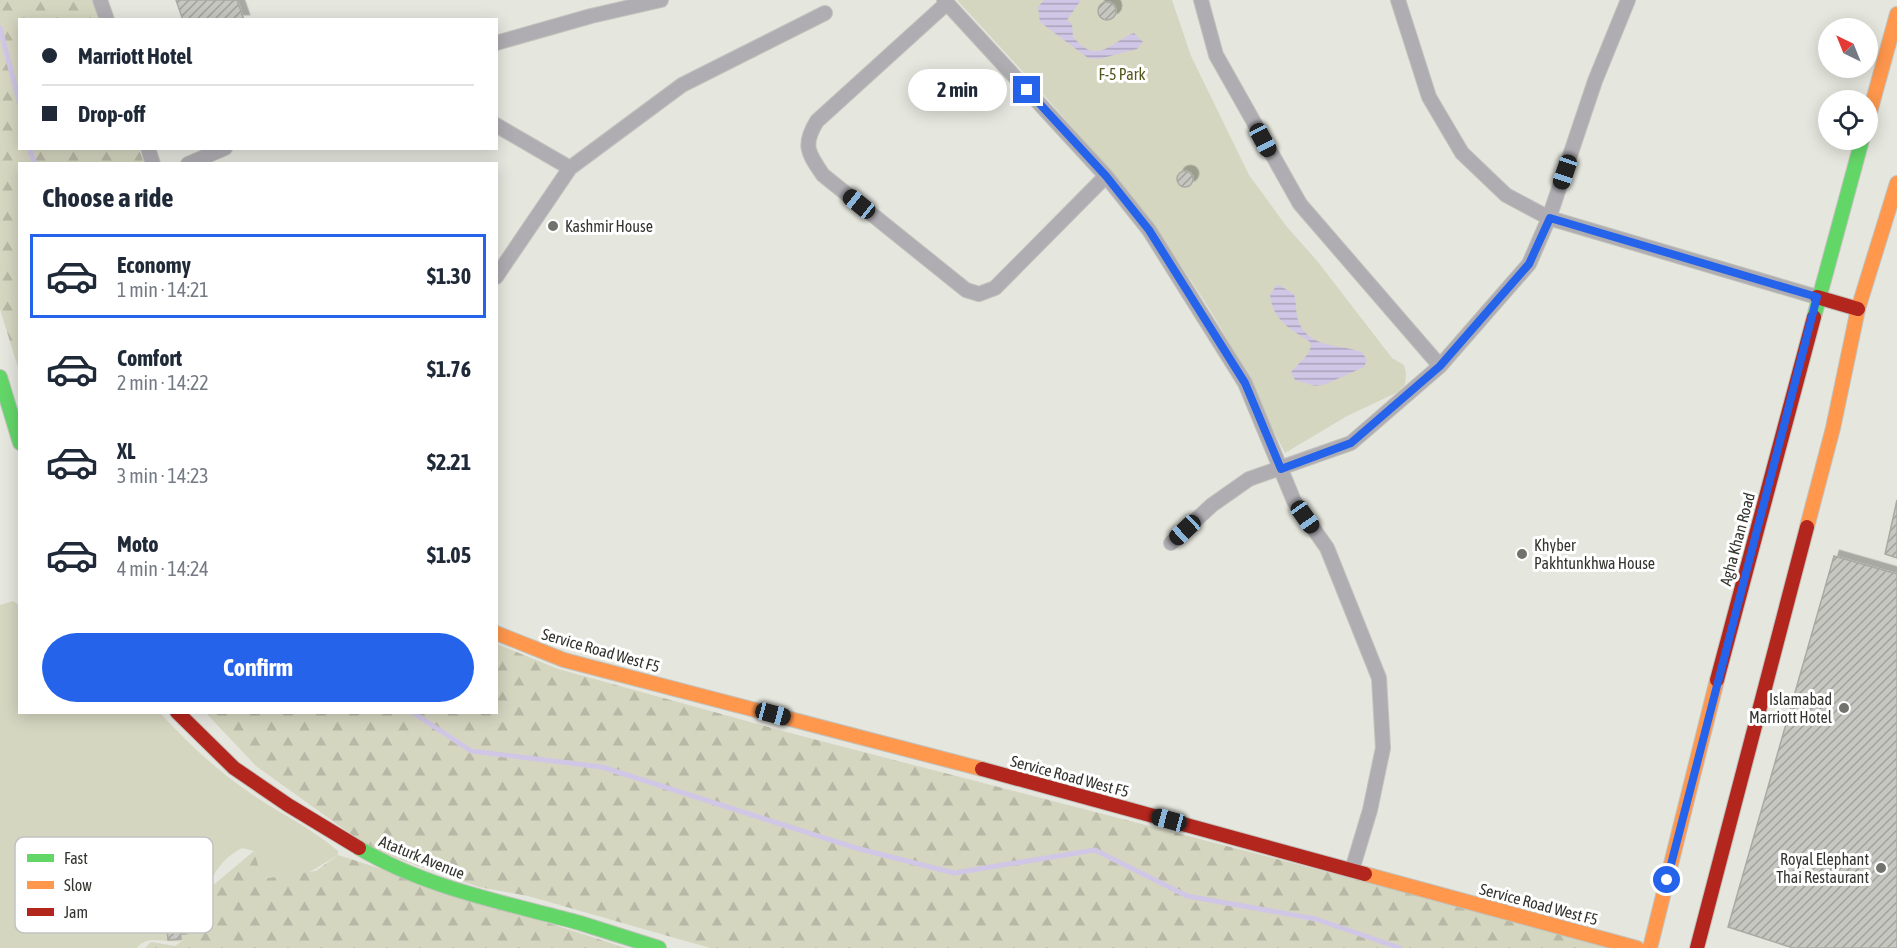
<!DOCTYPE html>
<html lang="en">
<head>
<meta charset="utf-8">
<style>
	body { margin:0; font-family:"Asap Condensed",sans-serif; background:#f6f6f7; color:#1f2937; height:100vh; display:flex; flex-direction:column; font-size:22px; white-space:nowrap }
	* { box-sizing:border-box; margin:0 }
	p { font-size:20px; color:#747a83 }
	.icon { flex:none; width:33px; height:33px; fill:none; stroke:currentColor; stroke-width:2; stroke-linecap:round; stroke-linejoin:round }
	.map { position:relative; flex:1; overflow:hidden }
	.side { position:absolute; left:18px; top:162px; width:480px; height:552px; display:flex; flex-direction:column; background:#fff; border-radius:0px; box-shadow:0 3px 15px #0003 }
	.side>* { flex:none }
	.hud { position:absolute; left:18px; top:18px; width:480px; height:132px; border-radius:0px; box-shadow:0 3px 15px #0003; display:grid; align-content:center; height:132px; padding:0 24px; background:#fff }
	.needle { width:39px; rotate:317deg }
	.fabs { position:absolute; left:1818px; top:18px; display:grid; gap:12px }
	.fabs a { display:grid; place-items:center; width:60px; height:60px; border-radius:50%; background:#fff; box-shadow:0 3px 15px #0003; font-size:30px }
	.end { position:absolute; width:27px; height:27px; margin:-14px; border:8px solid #2563eb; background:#fff; box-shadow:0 0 0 3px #fff }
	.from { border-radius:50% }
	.bubble { position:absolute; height:42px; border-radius:21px; background:#fff; box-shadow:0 3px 15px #0003; font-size:20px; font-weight:700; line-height:42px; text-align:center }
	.car { position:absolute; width:18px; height:36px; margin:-18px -9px; border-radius:8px; box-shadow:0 0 4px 2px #0007; background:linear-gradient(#222 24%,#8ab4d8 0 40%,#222 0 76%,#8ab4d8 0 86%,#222 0) }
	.hud b { display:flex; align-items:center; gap:21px; height:57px; font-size:22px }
	.hud b+b { border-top:2px solid #e0e1e3 }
	.hud i { width:15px; height:15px; background:#1f2937 }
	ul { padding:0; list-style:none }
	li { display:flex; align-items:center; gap:18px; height:84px; margin:0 12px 9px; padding:0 12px; border:3px solid transparent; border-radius:0px }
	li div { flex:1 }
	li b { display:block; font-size:22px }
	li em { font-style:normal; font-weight:700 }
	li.on { border-color:#2563eb }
	li>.icon { width:54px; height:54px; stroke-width:1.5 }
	h2 { padding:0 24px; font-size:27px; line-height:72px }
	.button { display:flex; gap:12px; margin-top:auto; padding:12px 24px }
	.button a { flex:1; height:69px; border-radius:36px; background:#2563eb; color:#fff; font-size:24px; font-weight:700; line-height:69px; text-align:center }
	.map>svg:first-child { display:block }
	.green { fill:#d4d6c0 }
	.forest { fill:url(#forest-firs) }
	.water { fill:url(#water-rules) }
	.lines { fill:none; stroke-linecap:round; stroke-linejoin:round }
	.stream { stroke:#d0c7e6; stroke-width:5 }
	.building { fill:url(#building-hatch); stroke:#aaaaa4; stroke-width:1.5; filter:url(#shadow) }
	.street-casing { stroke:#c1c2bc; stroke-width:16 }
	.fast-casing { stroke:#c1c2bc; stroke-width:16 }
	.slow-casing { stroke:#c1c2bc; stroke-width:16 }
	.jam-casing { stroke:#c1c2bc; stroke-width:16 }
	.street { stroke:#afadb2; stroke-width:14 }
	.fast { stroke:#63d668; stroke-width:14 }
	.slow { stroke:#ff974d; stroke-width:14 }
	.jam { stroke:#b3261e; stroke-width:14 }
	.route { stroke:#2563eb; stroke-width:8 }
	.poi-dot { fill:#72726c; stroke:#fff; stroke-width:2 }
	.labels { text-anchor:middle; stroke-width:6; stroke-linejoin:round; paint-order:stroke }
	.park-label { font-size:16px; fill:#55561c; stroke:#fff }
	.poi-label { font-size:16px; fill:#34342f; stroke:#fff; text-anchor:start }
	.street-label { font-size:16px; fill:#34342f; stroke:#fff }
	.key { fill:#fff; stroke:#c2c2c1; stroke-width:1.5 }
	.key-label { font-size:16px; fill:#34342f }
</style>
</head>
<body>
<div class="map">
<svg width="1897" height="948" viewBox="0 0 1897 948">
	<defs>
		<pattern id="forest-firs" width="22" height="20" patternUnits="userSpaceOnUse" patternTransform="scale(1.5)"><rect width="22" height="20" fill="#d4d6c0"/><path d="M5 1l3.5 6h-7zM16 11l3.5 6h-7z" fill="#b7b8a5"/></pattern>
		<pattern id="water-rules" width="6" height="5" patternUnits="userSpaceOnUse" patternTransform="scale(1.5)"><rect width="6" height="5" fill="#d0c7e6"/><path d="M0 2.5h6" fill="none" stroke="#aaa2bb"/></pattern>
		<pattern id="building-hatch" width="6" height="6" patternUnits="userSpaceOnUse" patternTransform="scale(1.5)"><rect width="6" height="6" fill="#c6c7c1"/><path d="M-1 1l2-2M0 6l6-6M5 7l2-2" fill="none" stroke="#a2a29d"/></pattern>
		<filter id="shadow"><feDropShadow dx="5.5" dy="-5.5" stdDeviation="0" flood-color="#0004"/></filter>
	</defs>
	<rect width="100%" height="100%" fill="#e5e6de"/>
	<path class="green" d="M 957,0 L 1172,0 L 1191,56 L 1249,175 L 1287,227 L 1318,262 L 1392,358 L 1404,365 L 1406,373 L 1405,385 L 1396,393 L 1347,416 L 1285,453 C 1261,407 1240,359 1213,315 C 1142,199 1049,100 957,0 Z
		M 13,601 L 19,605 L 20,712 L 160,713 C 189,744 217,771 253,795 C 281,814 313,829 338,851 L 338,855 L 303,876 L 262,879 L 257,872 L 254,851 L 242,848 C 216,861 207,885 200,913 C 198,922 196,932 189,938 C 174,948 149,931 137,948 L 0,948 L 0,605 Z"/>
	<path class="forest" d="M 0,0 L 92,0 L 98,19 L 20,20 L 20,148 L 139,149 L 144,163 L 20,164 L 19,371 L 0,309 Z
		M 497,644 L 558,669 L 790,733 L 1620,948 L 710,948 L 528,896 L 479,887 L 373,850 L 256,766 L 206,713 L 496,712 Z
		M 254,851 L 262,879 L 316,871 L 338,855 L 626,948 L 145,948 L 151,942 L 175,946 L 192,934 L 205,892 Z"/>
	<path class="water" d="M 1044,0 L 1081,0 L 1067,20 L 1072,24 L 1073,37 C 1098,66 1109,43 1134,33 L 1143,42 L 1137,49 L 1099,59 L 1088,58 L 1040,22 L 1038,7 Z
		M 1279,285 L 1294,294 C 1297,303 1295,314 1299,323 C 1312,349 1339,344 1362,352 L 1367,360 L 1364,367 L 1326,384 L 1315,386 L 1295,380 L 1291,372 L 1308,354 L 1311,346 L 1310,342 C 1291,329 1273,321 1270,295 L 1276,286 Z"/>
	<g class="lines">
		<path class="stream" d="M 0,28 L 20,105
			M 29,148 L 35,164
			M 412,712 L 471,751 L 602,767 L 856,848 L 954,873 L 1095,850 L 1187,896 L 1316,919 L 1400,948"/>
	</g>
	<path class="building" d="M 176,0 L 237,0 L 244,20 L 183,20 Z
		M1098 11a9 9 0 1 1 18 0a9 9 0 1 1-18 0Z
		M1177 179a8 8 0 1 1 16 0a8 8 0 1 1-16 0Z
		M 1897,500 L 1897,558 L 1885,554 Z
		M 1834,556 L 1897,574 L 1897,948 L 1793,948 L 1728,927 Z
		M 179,926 L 181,939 L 168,940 L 167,928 Z"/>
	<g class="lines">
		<g class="street-casing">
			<path id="street" d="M 100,0 L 107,20
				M 944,0 L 1106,176 L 1149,230 L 1245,383 L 1294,501 L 1327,548 L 1379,678 L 1383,748 L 1370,810 L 1352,870
				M 1201,0 L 1216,55 L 1300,204 L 1440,366
				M 1398,0 L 1429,97 L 1462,153 L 1506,195 L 1549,218 L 1817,297
				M 947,3 L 817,121 C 802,145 808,153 823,175 L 966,290 L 979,294 L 995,288 L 1106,176
				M 496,43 L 591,16 L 661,0
				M 496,125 L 570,168
				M 148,148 L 153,164
				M 188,164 L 225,148
				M 496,277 L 570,168 L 682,85 L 825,13
				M 1171,543 L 1212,505 L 1249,479 L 1351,443 L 1440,366 L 1529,264 L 1549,218 L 1595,81 L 1628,0"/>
		</g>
		<g class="fast-casing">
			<path id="fast" d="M 1814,317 L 1862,140
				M 0,377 L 20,443
				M 359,848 C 426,888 506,903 580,923 C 606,931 633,940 659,948"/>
		</g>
		<g class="slow-casing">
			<path id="slow" d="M 1868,119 L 1897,14
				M 1807,527 L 1833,428 L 1858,309 L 1897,183
				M 496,633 L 564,660 L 982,769
				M 1365,874 L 1637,948
				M 1650,948 L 1717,680"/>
		</g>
		<g class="jam-casing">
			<path id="jam" d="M 1817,297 L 1858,309
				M 1717,680 L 1814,317
				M 177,712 L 234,768 L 288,805 L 359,848
				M 982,769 L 1365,874
				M 1697,948 L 1807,527"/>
		</g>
		<use href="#street" class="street"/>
		<use href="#fast" class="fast"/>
		<use href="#slow" class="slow"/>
		<use href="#jam" class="jam"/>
	</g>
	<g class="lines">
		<path class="route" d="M 1027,90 L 1106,176 L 1149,230 L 1245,383 L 1281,469 L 1351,443 L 1440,366 L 1529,264 L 1550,218 L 1817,297 L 1667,880"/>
	</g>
	<g class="poi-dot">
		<circle cx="553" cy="226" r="6"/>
		<circle cx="1522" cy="554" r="6"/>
		<circle cx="1844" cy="708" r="6"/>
		<circle cx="1881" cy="868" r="6"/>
	</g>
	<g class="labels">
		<g class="park-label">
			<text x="1122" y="80">F-5 Park</text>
		</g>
		<g class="poi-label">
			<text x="565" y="232">Kashmir House</text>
			<text x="1534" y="551">Khyber<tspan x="1534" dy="18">Pakhtunkhwa House</tspan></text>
			<text x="1832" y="705" text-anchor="end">Islamabad<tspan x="1832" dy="18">Marriott Hotel</tspan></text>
			<text x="1869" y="865" text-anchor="end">Royal Elephant<tspan x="1869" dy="18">Thai Restaurant</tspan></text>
		</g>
		<g class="street-label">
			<text transform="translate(1737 539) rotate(-75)" y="6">Agha Khan Road</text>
			<text transform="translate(601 650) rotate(16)" y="6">Service Road West F5</text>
			<text transform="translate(1070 776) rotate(15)" y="6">Service Road West F5</text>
			<text transform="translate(422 857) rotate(22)" y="6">Ataturk Avenue</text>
			<text transform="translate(1539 904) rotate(15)" y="6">Service Road West F5</text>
		</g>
	</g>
	<rect x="15" y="837" width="198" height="96" rx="9" class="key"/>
	<rect x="27" y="854" width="27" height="8" fill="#63d668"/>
	<rect x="27" y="881" width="27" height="8" fill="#ff974d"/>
	<rect x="27" y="908" width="27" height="8" fill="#b3261e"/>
	<g class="key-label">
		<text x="64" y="864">Fast</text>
		<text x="64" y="891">Slow</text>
		<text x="64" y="918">Jam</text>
	</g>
</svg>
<div class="fabs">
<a><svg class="needle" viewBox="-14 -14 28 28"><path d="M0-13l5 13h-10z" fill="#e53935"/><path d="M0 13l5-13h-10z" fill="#747a83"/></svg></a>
<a><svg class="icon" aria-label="locate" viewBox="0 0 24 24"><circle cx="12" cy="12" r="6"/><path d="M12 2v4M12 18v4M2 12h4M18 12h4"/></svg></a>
</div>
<i class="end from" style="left:1667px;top:880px"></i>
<i class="end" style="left:1027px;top:90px"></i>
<div class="bubble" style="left:908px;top:69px;width:99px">2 min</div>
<i class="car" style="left:1263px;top:140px;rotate:152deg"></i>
<i class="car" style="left:1565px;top:172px;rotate:199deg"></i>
<i class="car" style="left:859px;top:204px;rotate:309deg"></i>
<i class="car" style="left:1305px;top:517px;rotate:145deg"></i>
<i class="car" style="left:1185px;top:530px;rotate:227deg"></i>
<i class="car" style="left:773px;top:714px;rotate:105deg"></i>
<i class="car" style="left:1169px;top:820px;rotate:285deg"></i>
<div class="hud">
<b><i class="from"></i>Marriott Hotel</b>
<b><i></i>Drop-off</b>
</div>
<section class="side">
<h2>Choose a ride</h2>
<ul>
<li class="on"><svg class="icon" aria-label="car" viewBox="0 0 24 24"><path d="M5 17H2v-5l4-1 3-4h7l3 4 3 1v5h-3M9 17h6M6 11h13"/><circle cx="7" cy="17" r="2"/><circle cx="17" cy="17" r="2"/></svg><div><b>Economy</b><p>1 min · 14:21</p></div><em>$1.30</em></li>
<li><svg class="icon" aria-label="car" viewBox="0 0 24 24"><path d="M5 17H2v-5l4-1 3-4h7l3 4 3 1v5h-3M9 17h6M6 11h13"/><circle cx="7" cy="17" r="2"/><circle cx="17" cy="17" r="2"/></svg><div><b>Comfort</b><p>2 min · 14:22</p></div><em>$1.76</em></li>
<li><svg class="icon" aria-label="car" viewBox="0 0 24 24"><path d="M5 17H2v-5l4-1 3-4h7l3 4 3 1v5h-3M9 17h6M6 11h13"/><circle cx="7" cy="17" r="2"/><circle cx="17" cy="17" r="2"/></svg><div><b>XL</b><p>3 min · 14:23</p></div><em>$2.21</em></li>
<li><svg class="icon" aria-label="car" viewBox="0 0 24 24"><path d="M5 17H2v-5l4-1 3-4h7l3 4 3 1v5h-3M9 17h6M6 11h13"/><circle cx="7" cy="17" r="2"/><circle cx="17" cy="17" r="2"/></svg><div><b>Moto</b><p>4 min · 14:24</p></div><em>$1.05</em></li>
</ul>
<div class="button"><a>Confirm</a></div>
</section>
</div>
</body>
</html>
